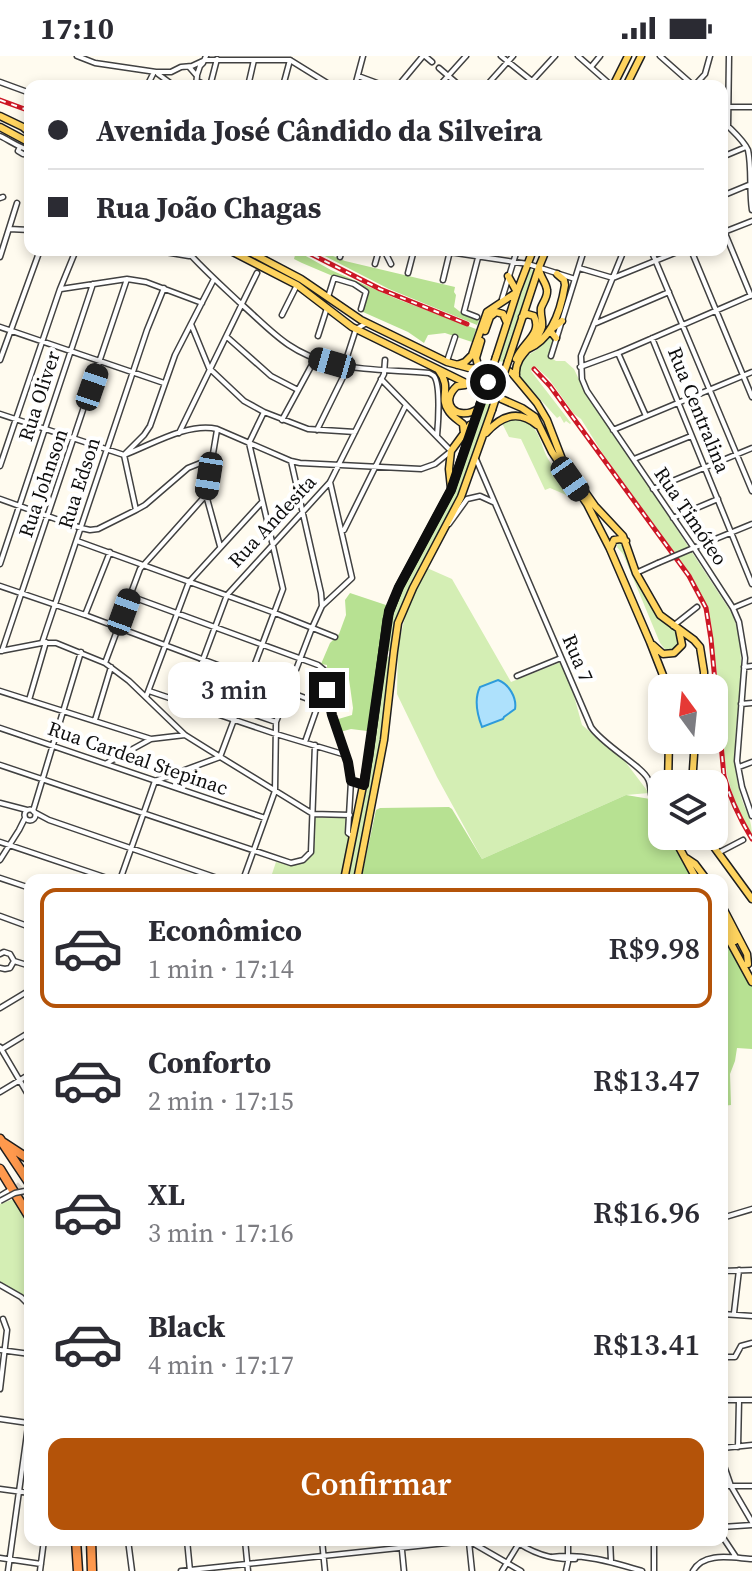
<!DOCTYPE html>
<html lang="pt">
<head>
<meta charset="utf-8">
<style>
	body { margin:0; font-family:"Source Serif 4",serif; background:#f7f7f7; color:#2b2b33; height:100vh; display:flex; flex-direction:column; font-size:30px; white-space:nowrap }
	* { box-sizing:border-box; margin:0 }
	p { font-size:26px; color:#7c7c81 }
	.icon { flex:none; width:44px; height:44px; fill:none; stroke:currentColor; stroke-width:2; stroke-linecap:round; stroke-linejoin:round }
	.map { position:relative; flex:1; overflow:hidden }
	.drawer { position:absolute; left:24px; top:818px; width:704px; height:672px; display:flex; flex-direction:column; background:#fff; border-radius:16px; box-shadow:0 4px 12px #0003 }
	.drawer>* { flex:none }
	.guide { position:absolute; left:24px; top:24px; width:704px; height:176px; border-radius:16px; box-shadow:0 4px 12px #0003; display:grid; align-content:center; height:176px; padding:0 24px; background:#fff }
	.needle { width:52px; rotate:345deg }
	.tools { position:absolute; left:648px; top:618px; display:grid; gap:16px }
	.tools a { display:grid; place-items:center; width:80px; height:80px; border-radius:16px; background:#fff; box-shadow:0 4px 12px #0003; font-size:40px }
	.end { position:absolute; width:36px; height:36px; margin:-18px; border:10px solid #0e0e0e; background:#fff; box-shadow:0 0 0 4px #fff }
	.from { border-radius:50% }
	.bubble { position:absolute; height:56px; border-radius:16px; background:#fff; box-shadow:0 4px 12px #0003; font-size:26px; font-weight:600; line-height:56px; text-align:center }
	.car { position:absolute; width:24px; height:48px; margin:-24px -12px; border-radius:10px; box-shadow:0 0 6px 2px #0007; background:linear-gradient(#222 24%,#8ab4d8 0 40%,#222 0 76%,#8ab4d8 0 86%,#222 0) }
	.guide b { display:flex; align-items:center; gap:28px; height:76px; font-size:30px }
	.guide b+b { border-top:2px solid #e1e1e2 }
	.guide i { width:20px; height:20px; background:#2b2b33 }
	ul { padding:14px 0 0; list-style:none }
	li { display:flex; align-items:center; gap:24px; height:120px; margin:0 16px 12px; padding:0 8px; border:4px solid transparent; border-radius:16px }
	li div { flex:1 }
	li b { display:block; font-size:30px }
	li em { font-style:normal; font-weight:600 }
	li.on { border-color:#b45309 }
	li>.icon { width:72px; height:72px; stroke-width:1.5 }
	.action { display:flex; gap:16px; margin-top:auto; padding:16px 24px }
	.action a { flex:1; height:92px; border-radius:16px; background:#b45309; color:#fff; font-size:32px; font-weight:600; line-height:92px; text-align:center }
	.status { display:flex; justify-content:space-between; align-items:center; height:56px; padding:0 40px; background:#fff; direction:ltr }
	.status svg { height:22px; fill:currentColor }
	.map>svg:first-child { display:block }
	.green { fill:#d4eeb4 }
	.forest { fill:#b7e192 }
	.water { fill:#aee1fc; stroke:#2d9bdb; stroke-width:2 }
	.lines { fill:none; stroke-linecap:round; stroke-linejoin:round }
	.highway-tunnel { stroke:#dbd7cd; stroke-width:8; stroke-dasharray:8 4; stroke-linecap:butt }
	.minor-casing { stroke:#414141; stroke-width:7 }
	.major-casing { stroke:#1f1f1f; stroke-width:9 }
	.highway-casing { stroke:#1f1f1f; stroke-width:11 }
	.minor { stroke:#fff; stroke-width:4 }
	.major { stroke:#ffd45f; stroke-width:6 }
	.highway { stroke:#ff994d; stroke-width:8 }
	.rail-casing { stroke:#cd1725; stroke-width:5 }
	.rail { stroke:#fff; stroke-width:2; stroke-dasharray:6; stroke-linecap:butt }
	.minor-bridge-casing { stroke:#414141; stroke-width:7; stroke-linecap:butt }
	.major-bridge-casing { stroke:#1f1f1f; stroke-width:9; stroke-linecap:butt }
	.minor-bridge { stroke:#fff; stroke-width:4 }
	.major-bridge { stroke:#ffd45f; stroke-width:6 }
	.route { stroke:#0e0e0e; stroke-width:10 }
	.labels { text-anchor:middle; stroke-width:8; stroke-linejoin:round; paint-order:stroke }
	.street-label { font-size:20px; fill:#0e0e0e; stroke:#fff }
</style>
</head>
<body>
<div class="status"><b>17:10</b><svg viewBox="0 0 49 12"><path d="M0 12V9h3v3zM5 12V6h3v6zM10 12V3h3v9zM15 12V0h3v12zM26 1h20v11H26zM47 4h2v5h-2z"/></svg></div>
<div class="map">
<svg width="752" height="1515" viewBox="0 0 752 1515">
	<rect width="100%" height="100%" fill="#fffbef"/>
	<path class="green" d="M 531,213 L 534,215 L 534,218 L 505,307 L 497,304 L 527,214 Z
		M 549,278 L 553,281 L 550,301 L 556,305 L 565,305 L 574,313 L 585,336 L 603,360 L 733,559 C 751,610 733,656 735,707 C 736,720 738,732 742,744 C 747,758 752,764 752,780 C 723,732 723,695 719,641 C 717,616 714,591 711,566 L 707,552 L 693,522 L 603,398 L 581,363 L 574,358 L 549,323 L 536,311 L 531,315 L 571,367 L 570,368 L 566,365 L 564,367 L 560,360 L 557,362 L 521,322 C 513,301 530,301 541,290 C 544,286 546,282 549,278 Z
		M 483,344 L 492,347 L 466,424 L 404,547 L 393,595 L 385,595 L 387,567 L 393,548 L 447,447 Z
		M 516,363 C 542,368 538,387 550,406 C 557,417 566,426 574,437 L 571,441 L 550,432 L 545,434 L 521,383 L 509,381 L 502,367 L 504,364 Z
		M 623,484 C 631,510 640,537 657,559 C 666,571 677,571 680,587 L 675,594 L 667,596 L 660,587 L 623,498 L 617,491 L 618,485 Z
		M 427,512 L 452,523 L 511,626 L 561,606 L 571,629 L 582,669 L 624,704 L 649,737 L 626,739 L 482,803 L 437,721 L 397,638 L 398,590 L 407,553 Z
		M 384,600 L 391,601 L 383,678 L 354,824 L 345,824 Z
		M 315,761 L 346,762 L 345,777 L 349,783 L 341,824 L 270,824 L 276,806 C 316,816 316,793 315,761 Z
		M 14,1143 L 30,1168 L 30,1239 L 23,1240 L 0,1227 L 0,1148 Z"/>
	<path class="forest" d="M 283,194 L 295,194 L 331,214 L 397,243 L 476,273 L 472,286 L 445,277 L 428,279 L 424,287 L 408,276 L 363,256 L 368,235 L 302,207 L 294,203 L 295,199 Z
		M 313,194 L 319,194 L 345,205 L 455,231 L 454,236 L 456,239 L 454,251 L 464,259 L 479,264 L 477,269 L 389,233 Z
		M 350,537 L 389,550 L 367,675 L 351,673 L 340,676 L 335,664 L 352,659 L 353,652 L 349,623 L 343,618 L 327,616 L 327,609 L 321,608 L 330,587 L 339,578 L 346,559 L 345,544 Z
		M 626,739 L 662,745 L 662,780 L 669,780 L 693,824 L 361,824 L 376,754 L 380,752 L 449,751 L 452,753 L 482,803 Z
		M 722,876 L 752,930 L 752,993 L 737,992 L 735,1005 L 730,1018 L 731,1049 L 722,1050 Z"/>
	<path class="water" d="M 498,624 C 509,628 517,642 515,653 L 504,661 L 503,663 L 482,671 C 477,658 474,643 480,631 Z"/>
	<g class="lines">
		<path class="highway-tunnel" d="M 15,1129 L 24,1139 L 30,1143"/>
		<g class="minor-casing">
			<path id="minor" d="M 77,0 L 95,7 L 156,16 L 171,16 L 181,11 L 192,10 L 205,4 L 290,4 L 332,30
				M 425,0 L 432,6
				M 501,0 L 532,25 L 555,0
				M 578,0 L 612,30
				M 660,0 L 694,30 L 705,18 L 710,0
				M 591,11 L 600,0
				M 190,12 L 197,20 L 196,30
				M 439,12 L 460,30
				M 158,18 L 173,29
				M 197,19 L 200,10 L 203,7 L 206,0
				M 358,20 L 385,30
				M 197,25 L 207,30
				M 0,26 L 30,37
				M 147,30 L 154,16
				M 210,30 L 217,3
				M 248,30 L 254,4
				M 283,30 L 290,4
				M 355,30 L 363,0
				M 398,30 L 423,0
				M 439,30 L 466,0
				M 486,30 L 513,0
				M 722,51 L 752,51
				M 722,64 C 731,74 743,83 748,94 C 752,112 749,135 752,154
				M 728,71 L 729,0
				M 0,80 C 9,84 21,93 30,94
				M 20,91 L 18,95 L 23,98 L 30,99
				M 722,101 L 746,91
				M 722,140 L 751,128
				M 0,142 L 3,141
				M 722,170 L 751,240
				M 9,173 L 30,174
				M 724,176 L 752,165
				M 153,194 L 189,200
				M 186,194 C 203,213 221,229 239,246 C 271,274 287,296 330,307 C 362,315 396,314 429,317 C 431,318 433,319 434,320 C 441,329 438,369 437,380
				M 384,194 L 391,208
				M 436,194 L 528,208 L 575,223
				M 624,194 L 581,300 L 582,323 L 587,335 L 694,492 L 733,552 L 739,566 L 745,602 L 737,705 L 742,731 L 752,760
				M 651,194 L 752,435
				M 691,194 L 752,341
				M 0,201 L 17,147
				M 340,201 L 342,194
				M 375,208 L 379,194
				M 579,212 L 613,222 L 682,194
				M 408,217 L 414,194
				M 443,224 L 450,195
				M 61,233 L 127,223 L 146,226 L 202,247
				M 328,241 L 334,222 L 354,228 L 366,236 L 361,253
				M 502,243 L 517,194
				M 282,259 L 297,229
				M 477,261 L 464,256 L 480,194
				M 191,268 L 209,312 L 244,345 L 264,356 L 308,373 L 355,376
				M 594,268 L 669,236
				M 0,271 L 164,327
				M 318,280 L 327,252
				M 227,281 L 271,320 L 298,334
				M 652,282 L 752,528
				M 618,297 L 646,360
				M 551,300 L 584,194
				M 0,304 L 40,194
				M 447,305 L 455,281
				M 344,310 L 356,273 L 365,268
				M 580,311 L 618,297 L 752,239
				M 0,358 L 124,399
				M 282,364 L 315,303
				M 317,374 L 348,311
				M 613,374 L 752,316
				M 179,377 L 257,217
				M 125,398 L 144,379 L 150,370 L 175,299 L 214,223
				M 124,399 C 151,389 188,366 217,373 L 291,405 L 300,407 L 421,413 L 435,408 L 451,395 L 381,323
				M 124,399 L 136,454
				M 476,403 L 591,671 C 603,689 642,710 648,723 C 651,728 650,736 652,742 L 662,744
				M 634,403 L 691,380
				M 291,405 L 321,537 L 322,550
				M 0,410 L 60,233 L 76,194
				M 653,433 L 752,392
				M 206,439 L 220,490
				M 0,443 L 81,472 L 90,474 L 98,473 L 136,454 L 145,449 L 188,412 L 213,402
				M 673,462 L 718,443
				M 449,468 L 467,443 L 480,440 L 493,446
				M 344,474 L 406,349
				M 77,485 L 275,557 L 335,581
				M 691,493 L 752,468
				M 0,508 L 93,228
				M 636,517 L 658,507
				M 0,530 L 85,559 L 316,646 L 318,649 L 305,686
				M 130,540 L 318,609 L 324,614 L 332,659 L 349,711 L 351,725 L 348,777 L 352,780
				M 733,552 L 752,544
				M 85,559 L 110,496
				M 673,570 L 697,551
				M 42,587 L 147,274 L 164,232
				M 0,595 L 42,587 L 56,587 L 105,607 L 129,625 L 185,679 L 209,694 L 313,758 L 350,759
				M 2,595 L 127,223
				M 105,607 L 140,513 L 206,439 L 217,374
				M 744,611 L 752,610
				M 517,620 L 561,602
				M 0,635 L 151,683
				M 149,635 L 276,678 L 346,699
				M 146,641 L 189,526 L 262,446
				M 29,644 L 46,586
				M 741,648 L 752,647
				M 186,649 L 227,539 L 330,426 L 384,318 L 385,304
				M 238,653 L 276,666
				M 95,664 L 111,611
				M 0,672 L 265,762
				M 220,701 L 283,533 L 249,387 L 264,356
				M 107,707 L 151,683 L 185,679
				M 0,709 L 291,807 L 303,804 L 311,796 L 315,689
				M 739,711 L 752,706
				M 703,728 L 715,723
				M 0,747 L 27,754
				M24.5 759a5.5 5.5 0 1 1 11 0a5.5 5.5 0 1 1-11 0Z
				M 33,755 L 81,596
				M 34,756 L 49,764 L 223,824
				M 0,786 L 113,824
				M 718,797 L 743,784
				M 0,804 L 19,774 L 25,762
				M 0,822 L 30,832
				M 120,824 L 155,725 L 220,701
				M 243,824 L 275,735 L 276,666 L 312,572 L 322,550 L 352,522 L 330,426
				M 0,860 L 30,871
				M 0,898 L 4,896 L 10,898 L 14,905 L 10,912 L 5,913 L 0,912
				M 14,905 L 30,910
				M 0,952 L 30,934
				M 0,991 L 30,1042
				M 2,993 L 30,976
				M 0,1036 L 30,1018
				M 0,1140 L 10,1134
				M 722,1162 L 752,1153
				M 722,1215 L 752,1214
				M 0,1229 L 21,1241 L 30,1250
				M 734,1257 L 739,1214
				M 722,1258 L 752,1260
				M 0,1294 L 30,1298
				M 722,1301 L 735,1301 L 741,1290 L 752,1287
				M 0,1333 L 7,1274 L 3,1263
				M 722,1344 L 752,1344
				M 0,1363 L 28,1367
				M 722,1378 L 722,1383
				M 738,1391 L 739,1344
				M 722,1392 L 752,1389
				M 722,1404 L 731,1430 L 752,1466
				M 722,1430 L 752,1430
				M 0,1433 L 30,1437
				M 722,1471 L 752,1469
				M 722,1480 L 736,1501
				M 128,1484 L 132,1515
				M 187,1484 L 190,1515
				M 245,1484 L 248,1515
				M 322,1484 L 325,1515
				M 401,1484 L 404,1515
				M 514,1484 C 533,1498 552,1504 575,1503
				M 610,1484 L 611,1505
				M 469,1486 L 472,1515
				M 552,1501 C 583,1497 612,1506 642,1515
				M 0,1502 L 41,1508
				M 8,1515 L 30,1356
				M 40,1515 L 44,1484
				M 181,1515 L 465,1485 L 469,1485 L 521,1515
				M 502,1515 L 521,1484
				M 566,1515 L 568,1506 L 568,1484
				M 654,1515 L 654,1484
				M 693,1515 C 704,1495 733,1502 752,1503"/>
		</g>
		<g class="major-casing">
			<path id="major" d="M 613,30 L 628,0
				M 626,30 L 641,0
				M 0,60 L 23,71 L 30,77
				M 0,71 L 30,87
				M 229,194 L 297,229 L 352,271 L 474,331 L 522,352 L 535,361 L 552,396 L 587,448 L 610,493 L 650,586 L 668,632
				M 246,194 L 301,223 L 361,264 L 447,306 L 469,312 L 507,314 L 512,317 L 537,347 L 547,364 L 562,403 L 595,450 L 623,480 L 636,517 L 660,559 L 694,584 L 700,591 L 704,616 L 704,632
				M 508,220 L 517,236
				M 485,275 L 490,261 L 496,256 L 503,258 L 507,267
				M 556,282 L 552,277 L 548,276 L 562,265
				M 528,293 C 552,283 561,254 565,229 L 564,224 L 557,218
				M 496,301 L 517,236 L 533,194
				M 516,303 C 523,286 543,278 534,260 L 527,258 L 522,261
				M 508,305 L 539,211 L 546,194
				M 457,309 L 465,306 L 472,299 L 487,256 L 517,236
				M 479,313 L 476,302 L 481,285
				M 439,315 C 452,332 439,341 448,354 C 451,360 458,364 463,368 L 464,378
				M 516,319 C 514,298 537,290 542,271 C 543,264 540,259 541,252 C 543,246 548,241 547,234 C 546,225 539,221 539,211
				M 465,329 L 457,330 C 438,347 457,366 478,353
				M 486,377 C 501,360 518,353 537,369
				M 451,432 L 449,413 L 451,395 L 470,369
				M 610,493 L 614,484 L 620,483 L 626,485
				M 653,589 L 663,598 L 674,597 L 682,589 L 679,574
				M 668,728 L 669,684
				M 692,728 L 695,684
				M 673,780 L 697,824
				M 706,780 L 752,843
				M 686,802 L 695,808 L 707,824
				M 344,824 L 369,700 L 387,563 L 399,531 L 451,434 L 479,351
				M 357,824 L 384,684 L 394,595 L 398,567 L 413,532 L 461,441 L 492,354
				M 722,850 L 747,898 L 748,908
				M 722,860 L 735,885
				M 722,871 L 752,926"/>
		</g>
		<g class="highway-casing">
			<path id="highway" d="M 0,1083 L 30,1128
				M 4,1087 L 30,1104
				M 0,1113 L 30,1162
				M 76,1484 L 78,1515
				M 91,1484 L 92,1515"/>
		</g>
		<use href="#minor" class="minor"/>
		<use href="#major" class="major"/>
		<use href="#highway" class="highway"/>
		<g class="rail-casing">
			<path id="rail" d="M 0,44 L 30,55
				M 303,194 L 380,233 L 467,268
				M 534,313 L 550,330 L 689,520 L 706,552 L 711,583 L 724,720 C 730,743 740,763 752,783"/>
		</g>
		<use href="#rail" class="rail"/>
		<g class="minor-bridge-casing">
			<path id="minor-bridge" d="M 658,507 L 691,493
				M 0,1145 L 15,1137 L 30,1134"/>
		</g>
		<g class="major-bridge-casing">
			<path id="major-bridge" d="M 479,351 L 496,301
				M 492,354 L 508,305"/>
		</g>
		<use href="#minor-bridge" class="minor-bridge"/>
		<use href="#major-bridge" class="major-bridge"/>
	</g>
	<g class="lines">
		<path class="route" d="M 327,634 L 332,659 L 348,706 L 351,725 L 364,729 L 389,555 L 399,531 L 451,434 L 488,326"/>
	</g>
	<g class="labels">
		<g class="street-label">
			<text transform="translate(39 340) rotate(-72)" y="7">Rua Oliver</text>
			<text transform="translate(699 354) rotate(68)" y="7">Rua Centralina</text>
			<text transform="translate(43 427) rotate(-71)" y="7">Rua Johnson</text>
			<text transform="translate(79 427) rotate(-72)" y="7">Rua Edson</text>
			<text transform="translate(691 460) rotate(56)" y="7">Rua Timóteo</text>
			<text transform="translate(272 465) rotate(-47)" y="7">Rua Andesita</text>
			<text transform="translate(578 602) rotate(67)" y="7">Rua 7</text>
			<text transform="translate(138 702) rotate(19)" y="7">Rua Cardeal Stepinac</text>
		</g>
	</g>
</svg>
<div class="tools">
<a><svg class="needle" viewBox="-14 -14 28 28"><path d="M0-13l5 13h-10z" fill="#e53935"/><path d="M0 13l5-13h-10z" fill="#7c7c81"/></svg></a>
<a><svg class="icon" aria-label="layers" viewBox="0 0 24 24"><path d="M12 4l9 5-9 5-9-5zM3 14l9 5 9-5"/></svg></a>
</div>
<i class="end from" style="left:488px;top:326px"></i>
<i class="end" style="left:327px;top:634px"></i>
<div class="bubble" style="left:168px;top:606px;width:132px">3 min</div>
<i class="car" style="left:332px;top:307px;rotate:286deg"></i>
<i class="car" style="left:92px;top:331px;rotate:19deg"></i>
<i class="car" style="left:209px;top:420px;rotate:189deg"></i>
<i class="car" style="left:570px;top:423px;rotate:145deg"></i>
<i class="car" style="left:124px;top:556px;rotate:20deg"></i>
<div class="guide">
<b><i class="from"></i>Avenida José Cândido da Silveira</b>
<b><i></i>Rua João Chagas</b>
</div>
<section class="drawer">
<ul>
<li class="on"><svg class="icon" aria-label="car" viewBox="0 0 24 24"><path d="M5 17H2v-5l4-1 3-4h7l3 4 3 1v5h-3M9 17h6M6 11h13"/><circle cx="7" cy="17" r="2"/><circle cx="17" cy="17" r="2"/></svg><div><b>Econômico</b><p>1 min · 17:14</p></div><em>R$9.98</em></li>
<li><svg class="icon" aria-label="car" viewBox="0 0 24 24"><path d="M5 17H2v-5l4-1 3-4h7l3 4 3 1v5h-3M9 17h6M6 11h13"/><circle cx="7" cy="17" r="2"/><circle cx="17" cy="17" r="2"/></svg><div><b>Conforto</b><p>2 min · 17:15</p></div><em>R$13.47</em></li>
<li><svg class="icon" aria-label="car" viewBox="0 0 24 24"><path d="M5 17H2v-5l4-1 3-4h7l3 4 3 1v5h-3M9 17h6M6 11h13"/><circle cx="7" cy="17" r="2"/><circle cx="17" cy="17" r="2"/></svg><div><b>XL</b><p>3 min · 17:16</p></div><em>R$16.96</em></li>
<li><svg class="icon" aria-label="car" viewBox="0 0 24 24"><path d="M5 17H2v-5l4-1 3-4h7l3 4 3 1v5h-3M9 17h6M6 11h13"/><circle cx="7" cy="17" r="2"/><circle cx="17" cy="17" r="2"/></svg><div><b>Black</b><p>4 min · 17:17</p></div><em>R$13.41</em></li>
</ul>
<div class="action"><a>Confirmar</a></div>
</section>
</div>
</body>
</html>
